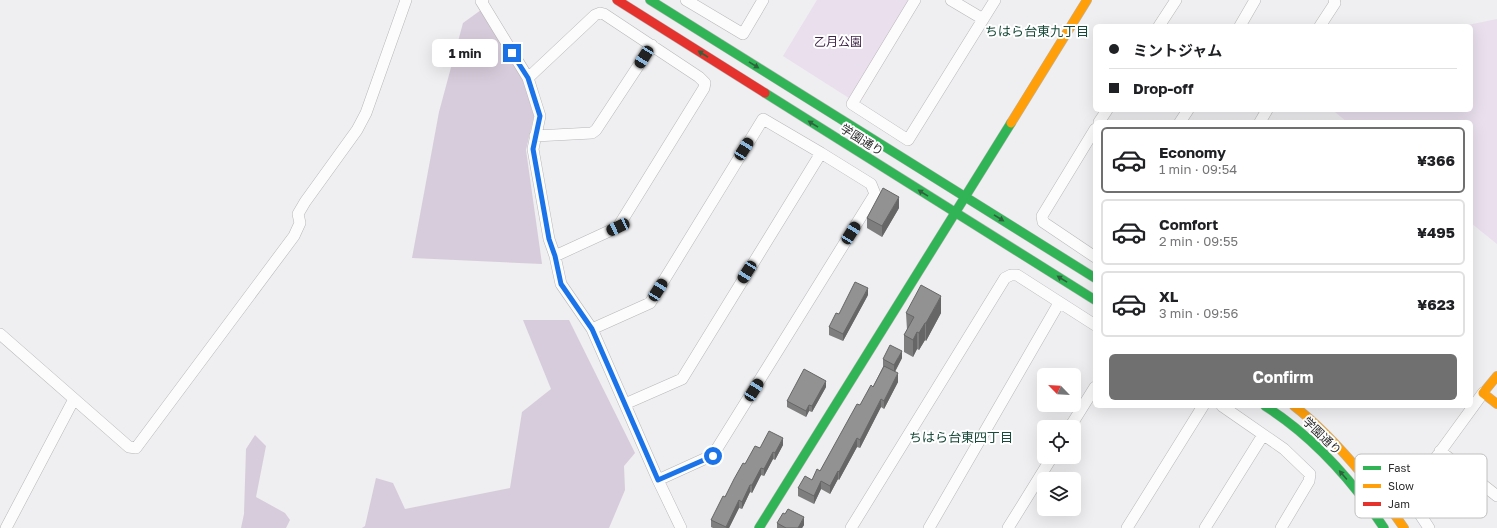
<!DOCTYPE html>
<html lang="en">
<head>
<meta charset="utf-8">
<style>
	body { margin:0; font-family:"Golos Text","Noto Sans JP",sans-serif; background:#f6f6f6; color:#202124; height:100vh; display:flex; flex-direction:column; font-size:15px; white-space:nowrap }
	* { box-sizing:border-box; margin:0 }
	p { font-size:13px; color:#757577 }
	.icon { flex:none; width:22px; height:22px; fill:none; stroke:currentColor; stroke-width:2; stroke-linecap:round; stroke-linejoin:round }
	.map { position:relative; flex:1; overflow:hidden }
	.side { position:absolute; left:1093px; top:120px; width:380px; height:288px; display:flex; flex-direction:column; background:#fff; border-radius:6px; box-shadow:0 4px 16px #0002 }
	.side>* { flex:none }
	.hud { position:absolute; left:1093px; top:24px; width:380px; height:88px; border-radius:6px; box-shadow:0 4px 16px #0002; display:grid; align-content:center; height:88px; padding:0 16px; background:#fff }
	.needle { width:26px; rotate:295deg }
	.tools { position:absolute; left:1037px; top:368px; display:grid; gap:8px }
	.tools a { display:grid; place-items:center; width:44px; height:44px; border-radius:6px; background:#fff; box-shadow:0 4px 16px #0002; font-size:20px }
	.end { position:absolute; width:18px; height:18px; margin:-9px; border:5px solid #1a73e8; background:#fff; box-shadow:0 0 0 2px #fff }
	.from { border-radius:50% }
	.bubble { position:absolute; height:28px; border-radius:6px; background:#fff; box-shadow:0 4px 16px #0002; font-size:13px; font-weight:700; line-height:28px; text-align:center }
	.car { position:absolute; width:12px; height:24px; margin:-12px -6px; border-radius:5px; box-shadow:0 0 3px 1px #0007; background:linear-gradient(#222 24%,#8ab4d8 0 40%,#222 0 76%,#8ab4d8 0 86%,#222 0) }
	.hud b { display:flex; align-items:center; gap:14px; height:38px; font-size:15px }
	.hud b+b { border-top:1px solid #e0e0e0 }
	.hud i { width:10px; height:10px; background:#202124 }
	ul { padding:7px 0 0; list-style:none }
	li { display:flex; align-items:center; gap:12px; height:66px; margin:0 8px 6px; padding:0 8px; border:2px solid #e0e0e0; border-radius:6px }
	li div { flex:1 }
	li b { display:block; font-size:15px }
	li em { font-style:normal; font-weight:700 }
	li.current { border-color:#717071 }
	li>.icon { width:36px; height:36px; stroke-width:1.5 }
	.button { display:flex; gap:8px; margin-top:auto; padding:8px 16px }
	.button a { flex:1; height:46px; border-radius:6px; background:#717071; color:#fff; font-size:16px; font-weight:700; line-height:46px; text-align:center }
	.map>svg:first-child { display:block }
	.green { fill:#e9dfed }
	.forest { fill:#d7ccdb }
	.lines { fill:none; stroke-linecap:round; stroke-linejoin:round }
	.street-casing { stroke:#b7b6b8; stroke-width:12 }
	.fast-casing { stroke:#b7b6b8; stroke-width:10 }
	.slow-casing { stroke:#b7b6b8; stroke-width:10 }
	.jam-casing { stroke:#b7b6b8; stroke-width:10 }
	.street { stroke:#fdfcfd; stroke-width:11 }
	.fast { stroke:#30b455; stroke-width:9 }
	.slow { stroke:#ff9f0a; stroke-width:9 }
	.jam { stroke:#e5322d; stroke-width:9 }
	.wall { fill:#7e7e7e }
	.shaded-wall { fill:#676667 }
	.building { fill:#939293; stroke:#676667 }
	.oneway { fill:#2e623d }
	.route { stroke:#1a73e8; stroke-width:5 }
	.labels { text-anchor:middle; stroke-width:4; stroke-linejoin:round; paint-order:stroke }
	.park-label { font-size:12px; fill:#3f2447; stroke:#fff }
	.street-label { font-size:12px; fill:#2d2c2d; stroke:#fff }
	.neighbourhood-label { font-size:13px; fill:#194a3a; stroke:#fff }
	.key { fill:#fff; stroke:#c0c0c0; stroke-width:1 }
	.key-label { font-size:11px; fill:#2d2c2d }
</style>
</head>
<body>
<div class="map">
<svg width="1497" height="528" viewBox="0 0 1497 528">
	<rect width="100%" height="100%" fill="#efeef0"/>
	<path class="green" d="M 817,0 L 910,0 L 849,98 L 783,56 Z
		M 1497,19 L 1497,244 L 1471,223 L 1471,122 L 1347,122 L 1335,112 L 1337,110 L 1471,110 L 1471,26 L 1463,26 Z"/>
	<path class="forest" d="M 481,10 L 522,77 L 534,116 L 526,150 L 542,264 L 412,258 L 439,112 L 463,23 Z
		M 523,320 L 569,320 L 635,453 L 624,466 L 625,490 L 609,528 L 362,528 L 365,526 L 376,478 L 393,483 L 405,509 L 510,488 L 522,412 L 551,389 Z
		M 255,435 L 266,446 L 256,497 L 285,513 L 290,520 L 286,528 L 241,528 L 244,514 L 246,449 Z"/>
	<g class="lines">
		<g class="street-casing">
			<path id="street" d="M 483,0 L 481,1 L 528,78 L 540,116 L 533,149 L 549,239 L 555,256 L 561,284 L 592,329 L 658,480 L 681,528
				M 686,0 L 743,34 L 763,0
				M 915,0 L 852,104 L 908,140 L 995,0
				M 951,0 L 983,19
				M 1159,26 L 1176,0
				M 1240,26 L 1255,0
				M 1320,26 L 1335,3 L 1334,0
				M 528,78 L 595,15 L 600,13 L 604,14 L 699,77 L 705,83 L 704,88 L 618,227 L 555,256
				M 1099,122 L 1107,110
				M 1180,122 L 1188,110
				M 1260,122 L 1267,110
				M 1095,129 L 1042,216 L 1043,222 L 1095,257
				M 535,136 L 592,133 L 596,130 L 652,45
				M 592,329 L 650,303 L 763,119 L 821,153 L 871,184 L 875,194 L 713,455 L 658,480
				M 0,334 L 129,447 L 136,448 L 294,236 L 300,223 L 298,214 L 305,202 L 357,130 L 366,113 L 406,0
				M 625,404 L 682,379 L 821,153
				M 1222,406 L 1284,449 L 1310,474 L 1309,481 L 1281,528
				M 1070,427 L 1095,387
				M 1440,451 L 1497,496
				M 6,528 L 74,399
				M 851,528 L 1005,278 L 1011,275 L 1017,275 L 1095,325
				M 929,528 L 1059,303
				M 1008,528 L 1052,457
				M 1127,528 L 1203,406
				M 1205,528 L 1263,435
				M 1429,528 L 1408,496 L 1483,393"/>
		</g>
		<g class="fast-casing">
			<path id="fast" d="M 650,0 L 1095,278
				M 765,93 L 1095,300
				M 1265,406 C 1314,437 1352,480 1384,528
				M 759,528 L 1011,123"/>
		</g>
		<g class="slow-casing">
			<path id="slow" d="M 1011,123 L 1087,0
				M 1497,376 L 1483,393 L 1497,404
				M 1294,406 C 1320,426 1341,449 1362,474 C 1377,491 1391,509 1404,528"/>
		</g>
		<g class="jam-casing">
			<path id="jam" d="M 617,0 L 765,93"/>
		</g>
		<use href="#street" class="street"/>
		<use href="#fast" class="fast"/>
		<use href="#slow" class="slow"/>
		<use href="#jam" class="jam"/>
	</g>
	<path class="wall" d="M 899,208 L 882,237 L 867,228 L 867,218 Z
		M 868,295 L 843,341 L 829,335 L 829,327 L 839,314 Z
		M 906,313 L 941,313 L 926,341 L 925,340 L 919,350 L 917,349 L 913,357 L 904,352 L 904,335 L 907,330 Z
		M 902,358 L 895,372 L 898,382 L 884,409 L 881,407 L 860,448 L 857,447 L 839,480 L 838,479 L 830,494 L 821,489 L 814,504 L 798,496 L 798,488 L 812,480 L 820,471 L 860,405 L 873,387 L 883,367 L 883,359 Z
		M 826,387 L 812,412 L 809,411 L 806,417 L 787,407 L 787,401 Z
		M 783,445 L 775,460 L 773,459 L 764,476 L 761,475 L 752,493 L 750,492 L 742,509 L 739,508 L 729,528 L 713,528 L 711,527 L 711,520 L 745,464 L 760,448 Z
		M 777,523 L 804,525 L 802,528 L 777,528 Z"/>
	<path class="shaded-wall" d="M 899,197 L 899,208 L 882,237 L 882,226 Z
		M 868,288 L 868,295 L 843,341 L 843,334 Z
		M 941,296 L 941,313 L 926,341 L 926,323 Z
		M 925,323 L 925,340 L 919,350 L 919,333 Z
		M 917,332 L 917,349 L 913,357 L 913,340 Z
		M 902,351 L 902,358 L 894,373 L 894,365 Z
		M 898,373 L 898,382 L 884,409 L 884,401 Z
		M 826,381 L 826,387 L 812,412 L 812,406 Z
		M 881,399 L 881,407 L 860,448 L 860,440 Z
		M 809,405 L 809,411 L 806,417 L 806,411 Z
		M 783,438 L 783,445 L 775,460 L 775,453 Z
		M 857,438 L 857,447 L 839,480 L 839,472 Z
		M 773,452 L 773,459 L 764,476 L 764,469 Z
		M 761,468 L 761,475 L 752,493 L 752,485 Z
		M 838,471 L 838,479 L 830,494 L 830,486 Z
		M 821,481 L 821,489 L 814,504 L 814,496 Z
		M 750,485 L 750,492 L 742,509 L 742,502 Z
		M 739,500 L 739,508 L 729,528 L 726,528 Z
		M 804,517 L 804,525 L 802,528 L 798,528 Z"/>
	<path class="building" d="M 883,188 L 899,197 L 882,226 L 867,218 Z
		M 855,282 L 868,288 L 843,334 L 829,327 L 836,313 L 839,314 Z
		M 921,285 L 941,296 L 926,323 L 925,323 L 919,333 L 917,332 L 913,340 L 904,335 L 914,317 L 906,313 Z
		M 890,345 L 902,351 L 894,365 L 883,359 Z
		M 884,366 L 898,373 L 884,401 L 881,399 L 860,440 L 857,438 L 839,472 L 838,471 L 830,486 L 821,481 L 814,496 L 798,488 L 805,476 L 812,480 L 817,469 L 820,471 L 857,404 L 860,405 L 871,385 L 873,387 Z
		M 804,369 L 826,381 L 812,406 L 809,405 L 806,411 L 787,401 Z
		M 769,431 L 783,438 L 775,453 L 773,452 L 764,469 L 761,468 L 752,485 L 750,485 L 742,502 L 739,500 L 726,527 L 711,520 L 723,496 L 725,497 L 734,479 L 743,463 L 745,464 L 755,446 L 760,448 Z
		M 788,509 L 804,517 L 798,528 L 786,528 L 777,523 L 783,513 L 785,514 Z"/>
	<defs><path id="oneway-solid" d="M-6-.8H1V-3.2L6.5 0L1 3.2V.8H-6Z"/></defs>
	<g class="oneway">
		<use href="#oneway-solid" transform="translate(703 54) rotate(-148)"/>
		<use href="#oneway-solid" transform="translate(754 65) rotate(32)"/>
		<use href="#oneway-solid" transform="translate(813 124) rotate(-148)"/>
		<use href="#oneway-solid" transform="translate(923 193) rotate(-148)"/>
		<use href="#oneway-solid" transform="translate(999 218) rotate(32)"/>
		<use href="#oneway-solid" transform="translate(1062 279) rotate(-148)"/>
		<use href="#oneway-solid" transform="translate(1343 475) rotate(-131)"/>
	</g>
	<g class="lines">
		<path class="route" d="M 512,53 L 528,78 L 540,116 L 533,149 L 549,239 L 555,256 L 561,284 L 592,329 L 658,480 L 713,456"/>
	</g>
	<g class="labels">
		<g class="park-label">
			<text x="838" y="46">乙月公園</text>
		</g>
		<g class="street-label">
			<text transform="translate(862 140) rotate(32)" y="4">学園通り</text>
			<text transform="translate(1322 436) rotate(44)" y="4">学園通り</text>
		</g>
		<g class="neighbourhood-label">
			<text x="1037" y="36">ちはら台東九丁目</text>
			<text x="961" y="442">ちはら台東四丁目</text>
		</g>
	</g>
	<rect x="1355" y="454" width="132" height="64" rx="6" class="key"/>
	<rect x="1363" y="466" width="18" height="4" fill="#30b455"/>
	<rect x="1363" y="484" width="18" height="4" fill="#ff9f0a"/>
	<rect x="1363" y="502" width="18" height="4" fill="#e5322d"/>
	<g class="key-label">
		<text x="1388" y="472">Fast</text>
		<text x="1388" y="490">Slow</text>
		<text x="1388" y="508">Jam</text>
	</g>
</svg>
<div class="tools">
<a><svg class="needle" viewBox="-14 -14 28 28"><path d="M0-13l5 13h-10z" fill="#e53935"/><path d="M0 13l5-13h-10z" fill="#757577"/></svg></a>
<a><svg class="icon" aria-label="locate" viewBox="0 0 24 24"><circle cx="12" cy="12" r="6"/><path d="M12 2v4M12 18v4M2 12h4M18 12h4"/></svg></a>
<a><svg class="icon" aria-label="layers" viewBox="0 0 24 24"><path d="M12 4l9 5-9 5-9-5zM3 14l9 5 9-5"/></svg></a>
</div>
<i class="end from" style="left:713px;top:456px"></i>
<i class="end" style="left:512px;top:53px"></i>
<div class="bubble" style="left:432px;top:39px;width:66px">1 min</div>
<i class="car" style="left:644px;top:57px;rotate:212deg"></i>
<i class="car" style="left:744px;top:149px;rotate:32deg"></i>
<i class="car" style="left:618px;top:227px;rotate:245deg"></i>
<i class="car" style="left:851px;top:233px;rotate:32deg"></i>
<i class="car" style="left:747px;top:272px;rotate:212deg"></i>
<i class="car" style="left:658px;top:290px;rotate:32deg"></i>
<i class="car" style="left:754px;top:390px;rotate:32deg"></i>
<div class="hud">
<b><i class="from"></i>ミントジャム</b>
<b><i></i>Drop-off</b>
</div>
<section class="side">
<ul>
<li class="current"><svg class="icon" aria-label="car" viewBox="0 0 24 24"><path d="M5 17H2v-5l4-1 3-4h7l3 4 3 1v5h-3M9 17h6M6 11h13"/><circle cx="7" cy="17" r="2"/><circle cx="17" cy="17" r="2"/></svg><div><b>Economy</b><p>1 min · 09:54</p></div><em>¥366</em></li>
<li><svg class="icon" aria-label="car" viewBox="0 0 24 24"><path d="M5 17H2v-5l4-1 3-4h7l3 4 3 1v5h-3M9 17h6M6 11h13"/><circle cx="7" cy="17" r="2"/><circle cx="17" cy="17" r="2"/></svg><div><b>Comfort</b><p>2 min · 09:55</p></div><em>¥495</em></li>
<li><svg class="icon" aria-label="car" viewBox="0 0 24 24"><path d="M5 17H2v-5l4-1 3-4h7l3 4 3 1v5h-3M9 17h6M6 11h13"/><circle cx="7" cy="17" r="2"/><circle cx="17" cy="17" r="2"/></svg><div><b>XL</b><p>3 min · 09:56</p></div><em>¥623</em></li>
</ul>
<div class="button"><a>Confirm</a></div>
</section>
</div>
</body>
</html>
